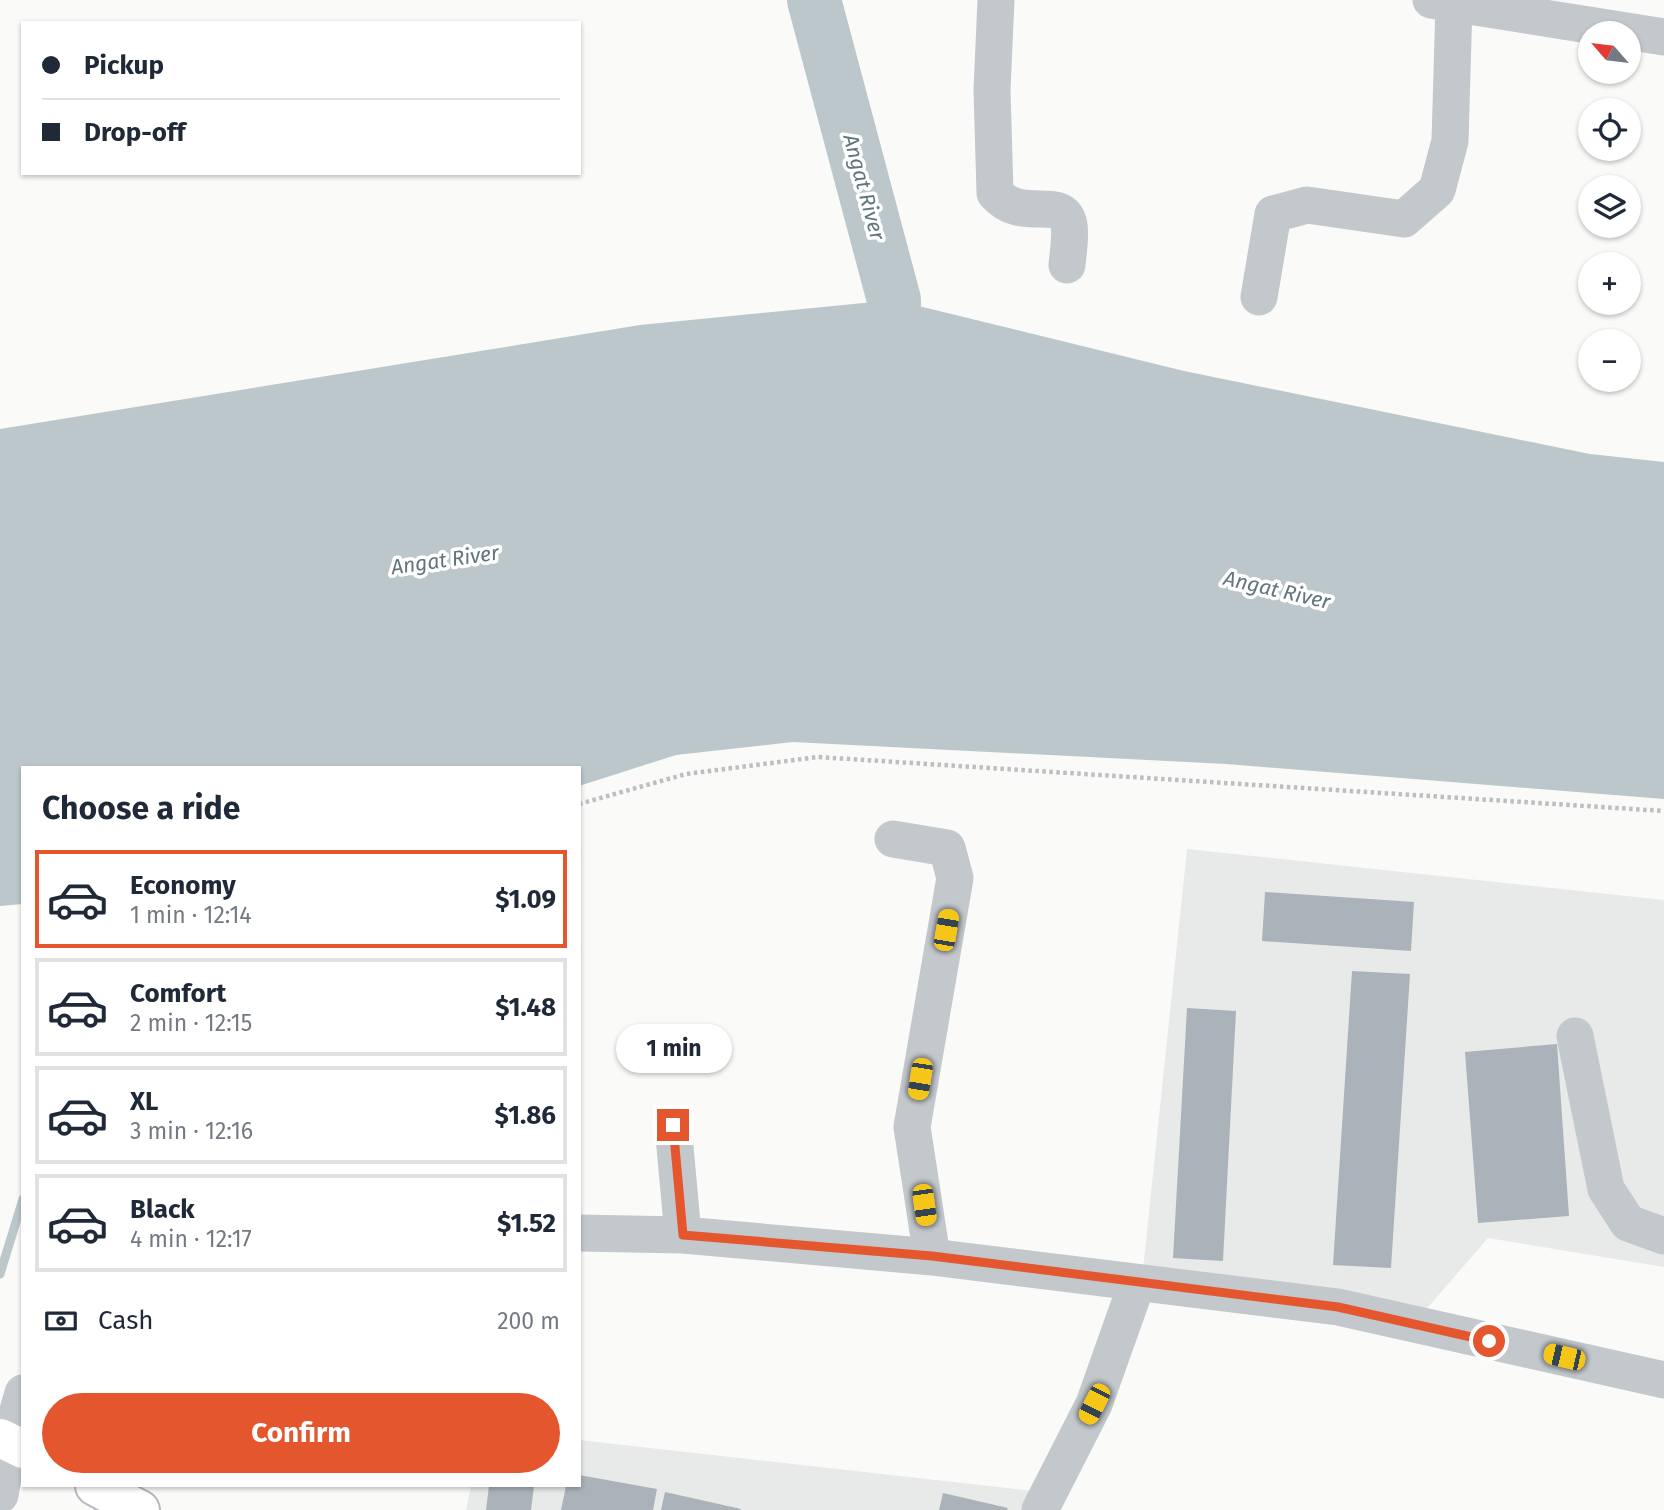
<!DOCTYPE html>
<html lang="en">
<head>
<meta charset="utf-8">
<style>
	body { margin:0; font-family:"Fira Sans",sans-serif; background:#f6f6f7; color:#1f2937; height:100vh; display:flex; flex-direction:column; font-size:26px; white-space:nowrap }
	* { box-sizing:border-box; margin:0 }
	p { font-size:23px; color:#747a83 }
	.icon { flex:none; width:38px; height:38px; fill:none; stroke:currentColor; stroke-width:2; stroke-linecap:round; stroke-linejoin:round }
	.map { position:relative; flex:1; overflow:hidden }
	.panel { position:absolute; left:21px; top:766px; width:560px; height:721px; display:flex; flex-direction:column; background:#fff; border-radius:0px; box-shadow:0 2px 5px #0004 }
	.panel>* { flex:none }
	.guide { position:absolute; left:21px; top:21px; width:560px; height:154px; border-radius:0px; box-shadow:0 2px 5px #0004; display:grid; align-content:center; height:154px; padding:0 21px; background:#fff }
	.needle { width:46px; rotate:298deg }
	.buttons { position:absolute; left:1578px; top:21px; display:grid; gap:14px }
	.buttons a { display:grid; place-items:center; width:63px; height:63px; border-radius:50%; background:#fff; box-shadow:0 2px 5px #0004; font-size:35px }
	.end { position:absolute; width:32px; height:32px; margin:-16px; border:9px solid #e4572e; background:#fff; box-shadow:0 0 0 4px #fff }
	.from { border-radius:50% }
	.bubble { position:absolute; height:49px; border-radius:24px; background:#fff; box-shadow:0 2px 5px #0004; font-size:23px; font-weight:700; line-height:49px; text-align:center }
	.car { position:absolute; width:21px; height:42px; margin:-21px -10px; border-radius:9px; box-shadow:0 0 5px 2px #0007; background:linear-gradient(#f5c518 24%,#345 0 40%,#f5c518 0 76%,#345 0 86%,#f5c518 0) }
	.guide b { display:flex; align-items:center; gap:24px; height:66px; font-size:26px }
	.guide b+b { border-top:2px solid #e0e1e3 }
	.guide i { width:18px; height:18px; background:#1f2937 }
	ul { padding:0; list-style:none }
	li { display:flex; align-items:center; gap:21px; height:98px; margin:0 14px 10px; padding:0 7px; border:4px solid #e0e1e3; border-radius:0px }
	li div { flex:1 }
	li b { display:block; font-size:26px }
	li em { font-style:normal; font-weight:700 }
	li.active { border-color:#e4572e }
	li>.icon { width:63px; height:63px; stroke-width:1.5 }
	h2 { padding:0 21px; font-size:32px; line-height:84px }
	.pay { display:flex; align-items:center; gap:18px; height:77px; padding:0 21px; font-size:26px }
	.pay p { margin-inline-start:auto }
	.action { display:flex; gap:14px; margin-top:auto; padding:14px 21px }
	.action a { flex:1; height:80px; border-radius:42px; background:#e4572e; color:#fff; font-size:28px; font-weight:700; line-height:80px; text-align:center }
	.map>svg:first-child { display:block }
	.built { fill:#e8e9e9 }
	.water { fill:#bbc7cb }
	.lines { fill:none; stroke-linecap:round; stroke-linejoin:round }
	.stream { stroke:#bbc7cb; stroke-width:9 }
	.river { stroke:#bbc7cb; stroke-width:54 }
	.building { fill:#aab3b9 }
	.major-casing { stroke:#b5babe; stroke-width:42 }
	.path { stroke:#bbbfc2; stroke-width:4.5; stroke-dasharray:3.5 3.5; stroke-linecap:butt }
	.minor { stroke:#c3c8cc; stroke-width:37 }
	.major { stroke:#fff; stroke-width:38 }
	.route { stroke:#e4572e; stroke-width:9 }
	.labels { text-anchor:middle; stroke-width:7; stroke-linejoin:round; paint-order:stroke }
	.water-label { font-size:21px; font-style:italic; fill:#60757c; stroke:#fff }
</style>
</head>
<body>
<div class="map">
<svg width="1664" height="1510" viewBox="0 0 1664 1510">
	<rect width="100%" height="100%" fill="#fafaf8"/>
	<path class="built" d="M 1187,849 L 1664,900 L 1664,1267 L 1488,1238 L 1416,1321 L 1143,1270 Z
		M 579,1440 L 1033,1491 L 1023,1510 L 466,1510 L 471,1486 L 579,1486 Z"/>
	<path class="water" d="M 894,300 L 1184,371 L 1590,454 L 1664,462 L 1664,799 L 1226,764 L 793,742 L 676,755 L 579,786 L 579,768 L 23,768 L 23,904 L 0,906 L 0,429 L 640,325 Z"/>
	<g class="lines">
		<path class="stream" d="M 0,1274 L 23,1199"/>
		<path class="river" d="M 814,0 L 894,300 L 893,373"/>
	</g>
	<path class="building" d="M 1265,892 L 1414,902 L 1411,951 L 1262,941 Z
		M 1352,971 L 1410,974 L 1391,1268 L 1333,1265 Z
		M 1187,1008 L 1236,1011 L 1223,1261 L 1173,1258 Z
		M 1557,1044 L 1569,1216 L 1478,1223 L 1465,1052 Z
		M 579,1475 L 657,1489 L 653,1510 L 561,1510 L 566,1486 L 579,1486 Z
		M 489,1486 L 534,1486 L 531,1510 L 486,1510 Z
		M 665,1492 L 741,1509 L 740,1510 L 661,1510 Z
		M 943,1493 L 1008,1508 L 1007,1510 L 939,1510 Z"/>
	<g class="lines">
		<g class="major-casing">
			<path id="major" d="M 0,1438 L 23,1449
				M 95,1486 L 140,1510"/>
		</g>
		<path class="path" d="M 579,804 L 686,774 L 818,757 L 1664,811"/>
		<path class="minor" d="M 996,0 L 992,90 L 995,193 C 1022,225 1063,193 1069,225 C 1071,237 1068,253 1067,265
			M 1431,0 L 1664,37
			M 1259,297 L 1273,214 L 1307,205 L 1404,219 L 1437,190 L 1450,141 L 1454,4
			M 893,839 L 947,848 L 955,878 L 912,1127 L 932,1257
			M 1575,1036 L 1606,1189 L 1628,1223 L 1664,1236
			M 673,1125 L 683,1235
			M 579,1233 L 683,1235 L 932,1257 L 1338,1307 L 1664,1380
			M 0,1495 L 9,1442 L 23,1393
			M 1040,1510 L 1094,1404 L 1137,1283"/>
		<use href="#major" class="major"/>
	</g>
	<g class="lines">
		<path class="route" d="M 673,1125 L 683,1235 L 932,1256 L 1338,1307 L 1489,1341"/>
	</g>
	<g class="labels">
		<g class="water-label">
			<text transform="translate(864 187) rotate(75)" y="7">Angat River</text>
			<text transform="translate(445 560) rotate(-8)" y="7">Angat River</text>
			<text transform="translate(1277 590) rotate(13)" y="7">Angat River</text>
		</g>
	</g>
</svg>
<div class="buttons">
<a><svg class="needle" viewBox="-14 -14 28 28"><path d="M0-13l5 13h-10z" fill="#e53935"/><path d="M0 13l5-13h-10z" fill="#747a83"/></svg></a>
<a><svg class="icon" aria-label="locate" viewBox="0 0 24 24"><circle cx="12" cy="12" r="6"/><path d="M12 2v4M12 18v4M2 12h4M18 12h4"/></svg></a>
<a><svg class="icon" aria-label="layers" viewBox="0 0 24 24"><path d="M12 4l9 5-9 5-9-5zM3 14l9 5 9-5"/></svg></a>
<a>+</a>
<a>−</a>
</div>
<i class="end from" style="left:1489px;top:1341px"></i>
<i class="end" style="left:673px;top:1125px"></i>
<div class="bubble" style="left:616px;top:1024px;width:116px">1 min</div>
<i class="car" style="left:946px;top:930px;rotate:10deg"></i>
<i class="car" style="left:920px;top:1079px;rotate:189deg"></i>
<i class="car" style="left:924px;top:1205px;rotate:172deg"></i>
<i class="car" style="left:1564px;top:1357px;rotate:283deg"></i>
<i class="car" style="left:1094px;top:1404px;rotate:207deg"></i>
<div class="guide">
<b><i class="from"></i>Pickup</b>
<b><i></i>Drop-off</b>
</div>
<section class="panel">
<h2>Choose a ride</h2>
<ul>
<li class="active"><svg class="icon" aria-label="car" viewBox="0 0 24 24"><path d="M5 17H2v-5l4-1 3-4h7l3 4 3 1v5h-3M9 17h6M6 11h13"/><circle cx="7" cy="17" r="2"/><circle cx="17" cy="17" r="2"/></svg><div><b>Economy</b><p>1 min · 12:14</p></div><em>$1.09</em></li>
<li><svg class="icon" aria-label="car" viewBox="0 0 24 24"><path d="M5 17H2v-5l4-1 3-4h7l3 4 3 1v5h-3M9 17h6M6 11h13"/><circle cx="7" cy="17" r="2"/><circle cx="17" cy="17" r="2"/></svg><div><b>Comfort</b><p>2 min · 12:15</p></div><em>$1.48</em></li>
<li><svg class="icon" aria-label="car" viewBox="0 0 24 24"><path d="M5 17H2v-5l4-1 3-4h7l3 4 3 1v5h-3M9 17h6M6 11h13"/><circle cx="7" cy="17" r="2"/><circle cx="17" cy="17" r="2"/></svg><div><b>XL</b><p>3 min · 12:16</p></div><em>$1.86</em></li>
<li><svg class="icon" aria-label="car" viewBox="0 0 24 24"><path d="M5 17H2v-5l4-1 3-4h7l3 4 3 1v5h-3M9 17h6M6 11h13"/><circle cx="7" cy="17" r="2"/><circle cx="17" cy="17" r="2"/></svg><div><b>Black</b><p>4 min · 12:17</p></div><em>$1.52</em></li>
</ul>
<div class="pay"><svg class="icon" aria-label="cash" viewBox="0 0 24 24"><path d="M3 7h18v10H3z"/><circle cx="12" cy="12" r="2"/></svg>Cash<p>200 m</p></div>
<div class="action"><a>Confirm</a></div>
</section>
</div>
</body>
</html>
